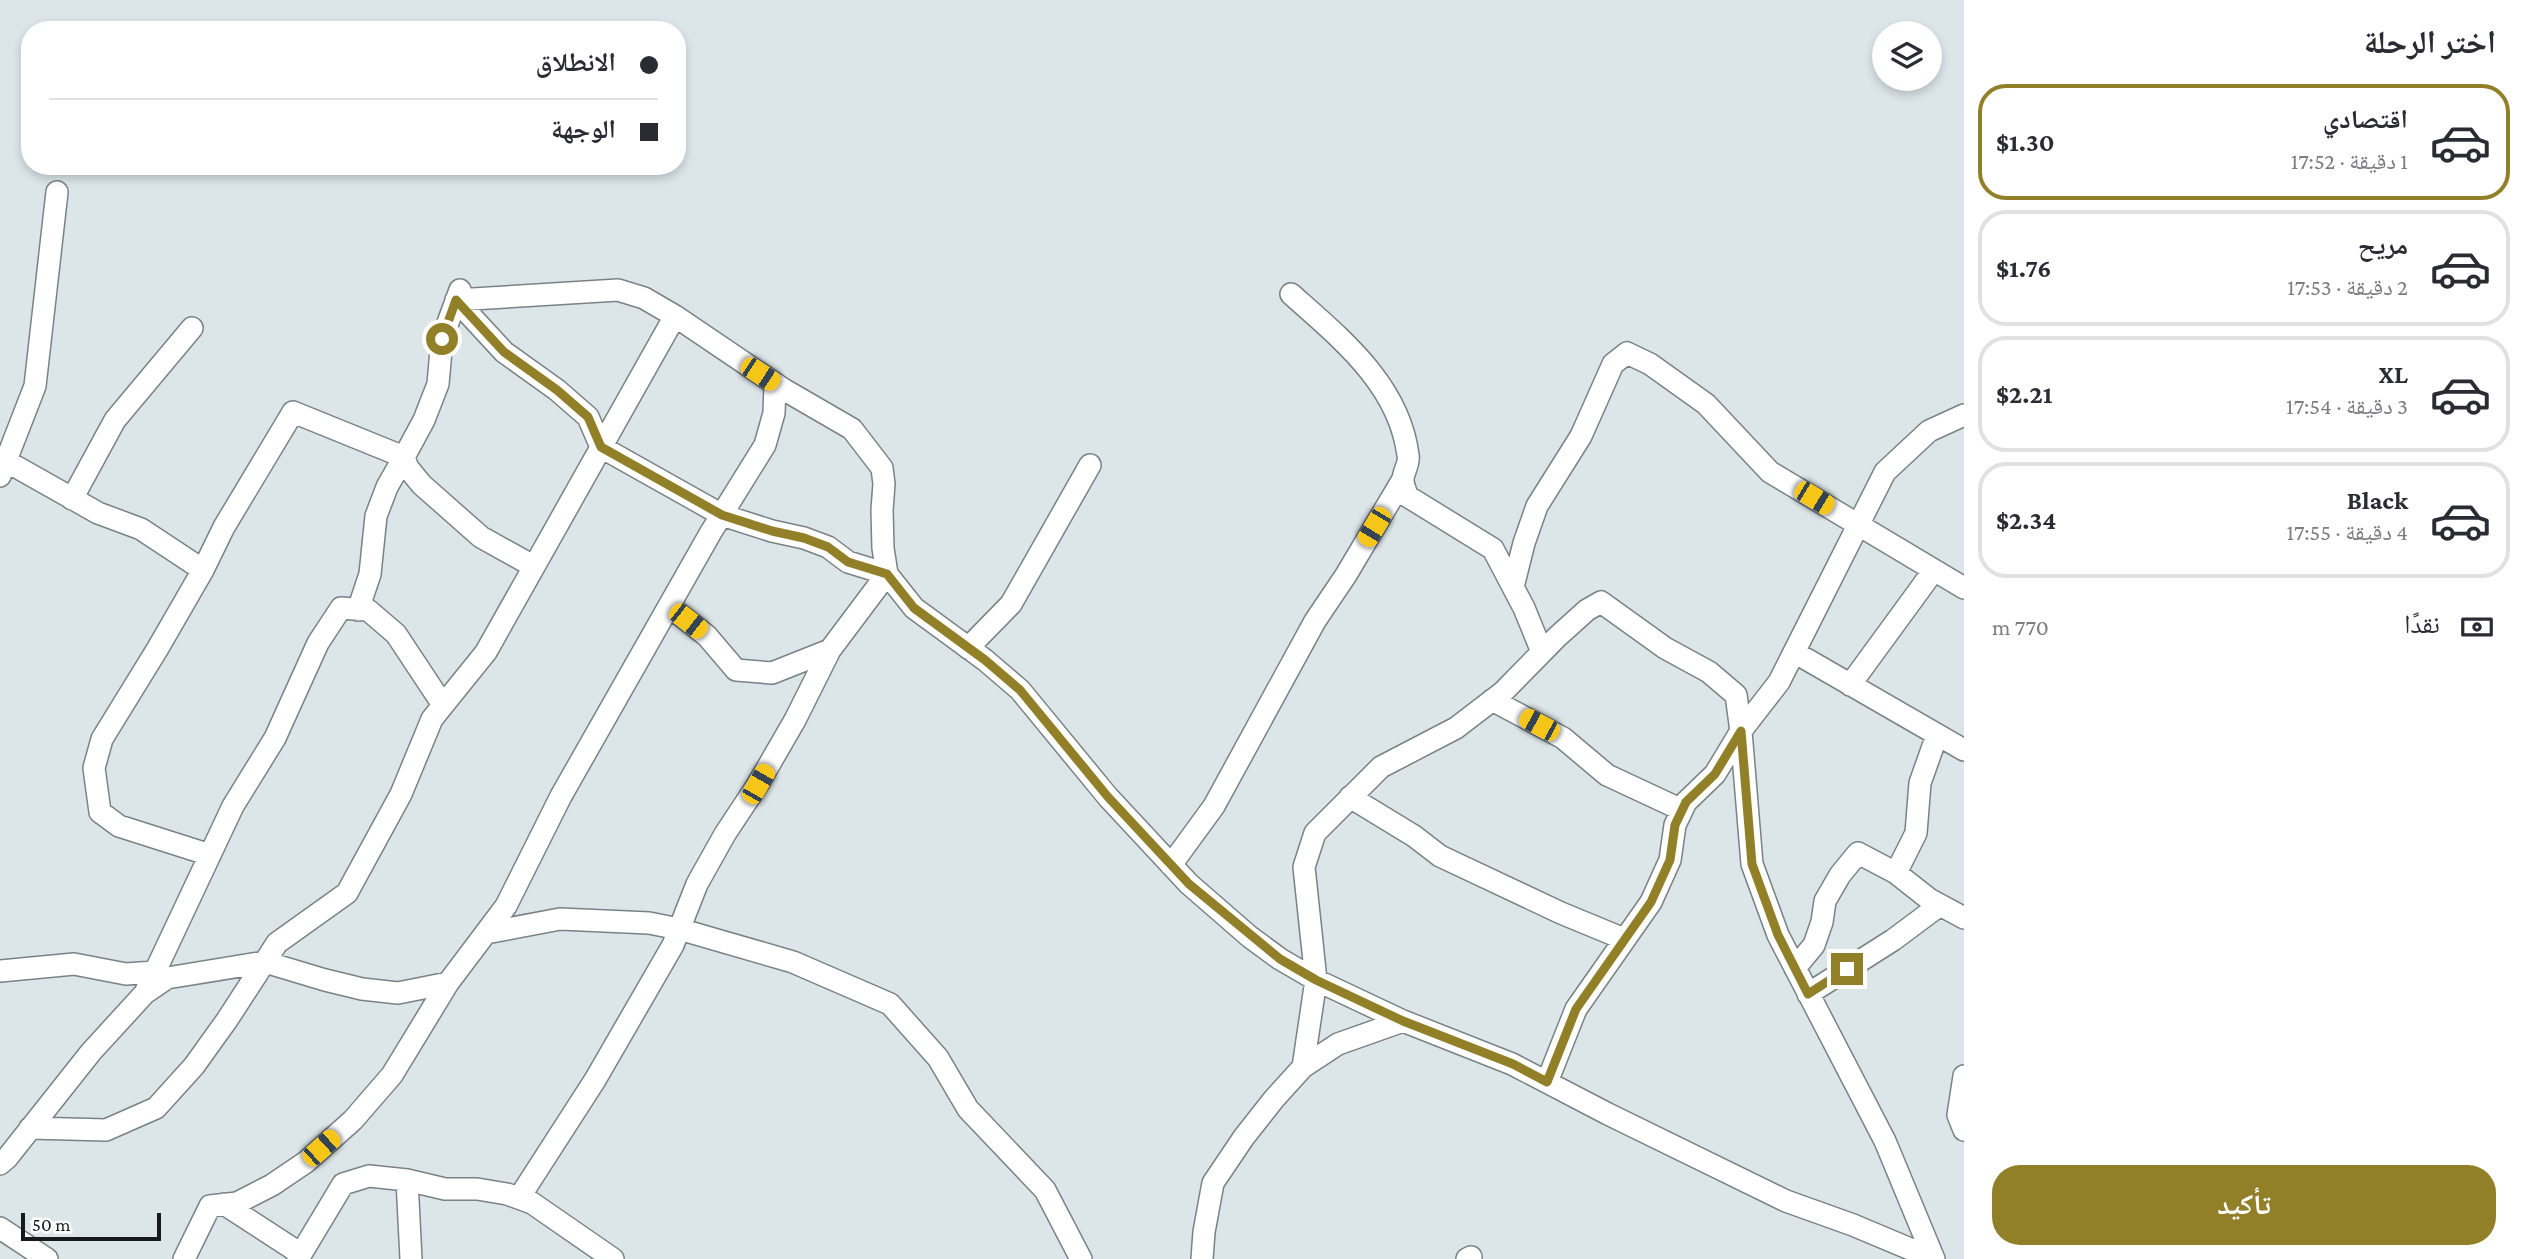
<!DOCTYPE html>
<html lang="ar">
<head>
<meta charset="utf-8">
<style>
	body { margin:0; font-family:"Crimson Pro","Noto Naskh Arabic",serif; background:#f2f2f3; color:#2b2b33; direction:rtl; height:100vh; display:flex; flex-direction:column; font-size:26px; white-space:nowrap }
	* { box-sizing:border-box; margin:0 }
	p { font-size:23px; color:#7c7c81 }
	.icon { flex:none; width:38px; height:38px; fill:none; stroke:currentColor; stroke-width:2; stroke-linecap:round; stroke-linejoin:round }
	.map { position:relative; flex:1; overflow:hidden; direction:ltr }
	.details { display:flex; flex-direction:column; background:#fff; width:560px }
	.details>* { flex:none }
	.guide { position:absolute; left:21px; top:21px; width:665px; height:154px; border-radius:28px; box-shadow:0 4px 10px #0003; direction:rtl; display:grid; align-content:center; height:154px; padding:0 28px; background:#fff }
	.tools { position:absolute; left:1872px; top:21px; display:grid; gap:14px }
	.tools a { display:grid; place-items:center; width:70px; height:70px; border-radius:50%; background:#fff; box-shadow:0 4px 10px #0003; font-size:35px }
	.scale { position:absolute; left:21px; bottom:18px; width:140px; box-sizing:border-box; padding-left:7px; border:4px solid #171a1c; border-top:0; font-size:19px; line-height:24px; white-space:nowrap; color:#171a1c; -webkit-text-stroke:5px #fff; paint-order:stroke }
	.end { position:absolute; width:32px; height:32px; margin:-16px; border:9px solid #918027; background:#fff; box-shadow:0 0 0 4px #fff }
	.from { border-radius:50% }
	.car { position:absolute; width:21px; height:42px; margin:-21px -10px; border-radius:9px; box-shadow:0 0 5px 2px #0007; background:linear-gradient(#f5c518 24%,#345 0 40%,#f5c518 0 76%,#345 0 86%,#f5c518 0) }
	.guide b { display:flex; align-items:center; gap:24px; height:66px; font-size:26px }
	.guide b+b { border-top:2px solid #e1e1e2 }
	.guide i { width:18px; height:18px; background:#2b2b33 }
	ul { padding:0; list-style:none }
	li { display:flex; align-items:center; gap:21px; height:116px; margin:0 14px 10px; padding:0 14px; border:4px solid #e1e1e2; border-radius:28px }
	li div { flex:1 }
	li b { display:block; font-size:26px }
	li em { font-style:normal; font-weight:700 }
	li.selected { border-color:#918027 }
	li>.icon { width:63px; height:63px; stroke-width:1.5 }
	h2 { padding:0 28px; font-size:32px; line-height:84px }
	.pay { display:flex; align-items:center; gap:18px; height:77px; padding:0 28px; font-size:26px }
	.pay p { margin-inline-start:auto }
	.button { display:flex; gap:14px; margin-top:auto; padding:14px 28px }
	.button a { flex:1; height:80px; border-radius:28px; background:#918027; color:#fff; font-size:28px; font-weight:700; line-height:80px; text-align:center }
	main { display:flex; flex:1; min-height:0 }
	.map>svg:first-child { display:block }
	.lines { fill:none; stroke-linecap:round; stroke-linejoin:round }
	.minor-casing { stroke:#798285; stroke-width:24 }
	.minor { stroke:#fff; stroke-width:21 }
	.route { stroke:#918027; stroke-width:9 }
</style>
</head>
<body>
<main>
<section class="details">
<h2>اختر الرحلة</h2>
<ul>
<li class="selected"><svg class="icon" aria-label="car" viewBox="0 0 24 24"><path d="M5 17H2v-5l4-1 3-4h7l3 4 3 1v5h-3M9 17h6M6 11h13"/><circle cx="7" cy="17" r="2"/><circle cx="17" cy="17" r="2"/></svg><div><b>اقتصادي</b><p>1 دقيقة · 17:52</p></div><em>$1.30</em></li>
<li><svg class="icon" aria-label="car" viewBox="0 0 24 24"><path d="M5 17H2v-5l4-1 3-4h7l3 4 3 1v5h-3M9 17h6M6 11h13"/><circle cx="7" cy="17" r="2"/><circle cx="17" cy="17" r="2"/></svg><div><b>مريح</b><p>2 دقيقة · 17:53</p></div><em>$1.76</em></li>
<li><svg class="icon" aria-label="car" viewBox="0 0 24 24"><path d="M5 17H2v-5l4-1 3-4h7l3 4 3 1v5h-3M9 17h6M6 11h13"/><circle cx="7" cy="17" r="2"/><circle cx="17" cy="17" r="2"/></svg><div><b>XL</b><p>3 دقيقة · 17:54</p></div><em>$2.21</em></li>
<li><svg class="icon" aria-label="car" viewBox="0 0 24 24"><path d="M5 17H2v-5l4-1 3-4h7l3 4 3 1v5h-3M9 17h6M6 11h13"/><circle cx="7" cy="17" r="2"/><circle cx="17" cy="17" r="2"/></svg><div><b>Black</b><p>4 دقيقة · 17:55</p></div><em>$2.34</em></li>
</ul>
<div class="pay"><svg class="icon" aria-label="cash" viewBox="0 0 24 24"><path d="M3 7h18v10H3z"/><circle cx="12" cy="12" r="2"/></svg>نقدًا<p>770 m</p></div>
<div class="button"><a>تأكيد</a></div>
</section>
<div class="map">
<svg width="1964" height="1259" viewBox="0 0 1964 1259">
	<rect width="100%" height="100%" fill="#dce6e9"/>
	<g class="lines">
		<g class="minor-casing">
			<path id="minor" d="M 460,290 L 442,339 L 438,384 L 424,420 L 404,457 L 408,468 L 422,485 L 481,537 L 533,566
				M 1291,294 C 1340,338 1399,384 1408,455 C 1410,463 1403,472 1403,480 C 1403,485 1406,491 1407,496 L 1493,549 L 1524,608 L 1542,652
				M 6,461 L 98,513 L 141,529 L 203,570
				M 0,476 L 35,386 L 57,192
				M 72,499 L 115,420 L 192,328
				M 887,574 L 848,562 L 828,547 L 804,538 L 772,531 L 722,515 L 601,447 L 588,417 L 557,390 L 504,352 L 456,300 L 618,290 L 644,298 L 675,316 L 783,389 L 852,429 L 882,468 L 884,484 L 882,510 L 883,548 L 887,574 L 914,608 L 985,660 L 1020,690 L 1108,797 L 1189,884 L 1250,937 L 1280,959 L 1316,980 L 1403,1021 L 1512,1064 L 1608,1114 L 1786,1201 L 1853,1225 L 1934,1259
				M 1513,587 L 1524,543 L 1537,506 L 1581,436 L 1613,364 L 1627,353 L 1650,364 L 1706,404 L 1770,472 L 1964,588
				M 669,606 L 707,636 L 736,670 L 772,673 L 830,650
				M 968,648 L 1011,604 L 1090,465
				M 1794,652 L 1964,750
				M 1850,685 L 1934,570
				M 1492,700 L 1563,738 L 1607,775 L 1682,810
				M 1350,797 L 1414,836 L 1440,856 L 1561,913 L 1624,939
				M 210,855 L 119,826 L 100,812 L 94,768 L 102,739 L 158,648 L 203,570 L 224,527 L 293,412 L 404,457 L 387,487 L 376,516 L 370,574 L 358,610
				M 1171,865 L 1214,806 L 1315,621 L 1346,575 L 1403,479
				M 1896,873 L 1916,833 L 1920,783 L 1937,735
				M 486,933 L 560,919 L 649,923 L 679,929 L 793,962 L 890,1004 L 938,1058 L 968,1109 L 1045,1190 L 1081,1259
				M 1795,968 L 1814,945 L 1822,922 L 1825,901 L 1840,875 L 1858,853 L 1896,873 L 1929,899 L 1964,918
				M 0,971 L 74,964 L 126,974 L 154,972 L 164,976
				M 145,993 L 233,806 L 275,738 L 318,643 L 341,608 L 368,610 L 396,634 L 443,705
				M 1808,994 L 1893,940 L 1940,905
				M 1303,1067 L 1316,980 L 1304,867 L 1315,833 L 1381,767 L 1456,728 L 1503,692 L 1557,637 L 1587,610 L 1601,602 L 1665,648 L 1709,672 L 1736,695 L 1741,731 L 1715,774 L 1686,802 L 1675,825 L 1670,860 L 1651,902 L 1576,1009 L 1547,1082
				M 1964,1076 L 1958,1115 L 1964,1130
				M 30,1128 L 106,1130 L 156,1108 L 194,1066 L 227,1020 L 277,943 L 347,893 L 401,794 L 432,719 L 486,652 L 675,316
				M 0,1164 L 7,1158 L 91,1052 L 145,993 L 167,978 L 265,962 L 325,980 L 362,989 L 398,993 L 448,983
				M 407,1180 L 411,1259
				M 519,1198 L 595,1080 L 673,945 L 697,884 L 725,834 L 758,784 L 795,720 L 830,650 L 887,574
				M 224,1204 L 301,1254
				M 0,1228 L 47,1259
				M 184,1259 L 210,1206 L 237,1203 L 272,1185 L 306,1162 L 353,1120 L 392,1075 L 448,983 L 506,906 L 561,796 L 711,532 L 765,445 L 774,413 L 775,384
				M 298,1259 L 343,1184 L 369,1176 L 407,1180 L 445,1189 L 477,1189 L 507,1194 L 532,1203 L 613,1259
				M 1202,1259 L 1204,1232 L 1213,1183 L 1244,1137 L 1274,1099 L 1303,1067 L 1338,1044 L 1403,1021
				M 1467,1259 L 1471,1257
				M 1934,1259 L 1885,1141 L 1778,935 L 1752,864 L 1741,731 L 1779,682 L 1885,472 L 1929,431 L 1964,415"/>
		</g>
		<use href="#minor" class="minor"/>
	</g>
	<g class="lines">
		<path class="route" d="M 442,339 L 456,300 L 504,352 L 557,390 L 588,417 L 601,447 L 722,515 L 772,531 L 804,538 L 828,547 L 848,562 L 887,574 L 914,608 L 985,660 L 1020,690 L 1108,797 L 1189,884 L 1280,959 L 1316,980 L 1403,1021 L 1513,1064 L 1547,1082 L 1576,1009 L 1651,902 L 1670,860 L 1675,825 L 1686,802 L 1715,774 L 1741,731 L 1752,864 L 1778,935 L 1808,994 L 1847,969"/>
	</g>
</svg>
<div class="tools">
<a><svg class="icon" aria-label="layers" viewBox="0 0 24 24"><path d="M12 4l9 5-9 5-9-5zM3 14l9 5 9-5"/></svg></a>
</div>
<div class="scale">50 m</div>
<i class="end from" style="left:442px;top:339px"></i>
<i class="end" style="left:1847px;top:969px"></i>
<i class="car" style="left:760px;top:374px;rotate:123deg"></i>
<i class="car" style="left:1814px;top:498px;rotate:121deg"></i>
<i class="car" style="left:1374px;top:527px;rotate:211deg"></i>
<i class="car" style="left:688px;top:621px;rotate:128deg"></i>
<i class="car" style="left:1539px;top:725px;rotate:298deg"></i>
<i class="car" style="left:758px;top:784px;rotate:30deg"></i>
<i class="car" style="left:321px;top:1148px;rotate:48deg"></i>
<div class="guide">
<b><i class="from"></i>الانطلاق</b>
<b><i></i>الوجهة</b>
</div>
</div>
</main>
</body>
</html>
